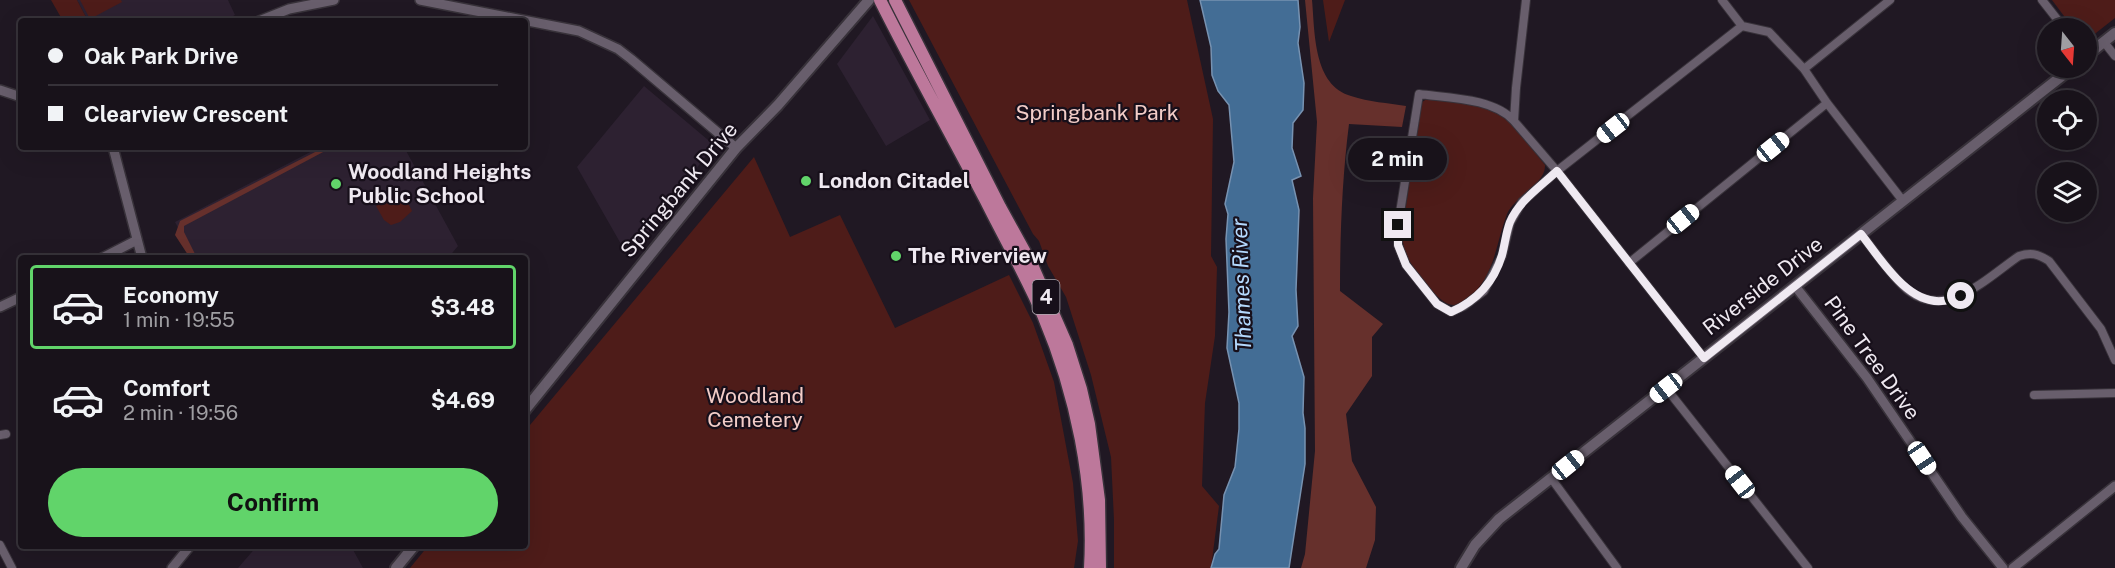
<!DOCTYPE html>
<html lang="en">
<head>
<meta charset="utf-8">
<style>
	body { margin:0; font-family:"Public Sans",sans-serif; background:#252027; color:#f1f3f6; height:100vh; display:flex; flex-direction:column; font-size:22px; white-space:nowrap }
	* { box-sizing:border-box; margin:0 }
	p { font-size:20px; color:#9f9ea2 }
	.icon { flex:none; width:33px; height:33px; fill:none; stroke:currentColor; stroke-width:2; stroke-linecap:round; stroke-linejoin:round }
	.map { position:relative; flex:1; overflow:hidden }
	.sheet { position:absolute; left:18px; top:255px; width:510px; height:294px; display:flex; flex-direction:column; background:#18121a; border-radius:6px; box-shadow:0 6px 24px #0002,0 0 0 2px #363239 }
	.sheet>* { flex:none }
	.banner { position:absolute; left:18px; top:18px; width:510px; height:132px; border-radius:6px; box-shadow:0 6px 24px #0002,0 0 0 2px #363239; display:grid; align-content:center; height:132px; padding:0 30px; background:#18121a }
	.needle { width:39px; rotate:163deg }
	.buttons { position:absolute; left:2037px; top:18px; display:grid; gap:12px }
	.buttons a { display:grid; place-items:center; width:60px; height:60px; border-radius:50%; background:#18121a; box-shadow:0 6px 24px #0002,0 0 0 2px #363239; font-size:30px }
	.end { position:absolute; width:27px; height:27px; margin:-14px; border:8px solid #efe9f1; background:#111; box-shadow:0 0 0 3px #111 }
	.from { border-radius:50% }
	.bubble { position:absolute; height:42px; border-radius:21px; background:#18121a; box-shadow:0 6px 24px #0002,0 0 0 2px #363239; font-size:20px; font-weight:700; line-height:42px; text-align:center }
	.car { position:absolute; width:18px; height:36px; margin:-18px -9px; border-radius:8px; box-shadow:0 0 4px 2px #0007; background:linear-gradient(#fff 24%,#345 0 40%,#fff 0 76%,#345 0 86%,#fff 0) }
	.banner b { display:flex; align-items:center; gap:21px; height:57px; font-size:22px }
	.banner b+b { border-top:2px solid #363239 }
	.banner i { width:15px; height:15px; background:#f1f3f6 }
	ul { padding:10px 0 0; list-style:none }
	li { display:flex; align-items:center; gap:18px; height:84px; margin:0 12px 9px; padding:0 18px; border:3px solid transparent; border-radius:6px }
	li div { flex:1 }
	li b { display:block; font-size:22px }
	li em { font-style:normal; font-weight:700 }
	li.on { border-color:#61d46a }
	li>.icon { width:54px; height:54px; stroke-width:1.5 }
	.action { display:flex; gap:12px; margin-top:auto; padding:12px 30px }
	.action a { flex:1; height:69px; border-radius:36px; background:#61d46a; color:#111; font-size:24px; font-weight:700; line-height:69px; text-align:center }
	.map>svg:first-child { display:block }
	.built { fill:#2d2131 }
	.green { fill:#4e1c19 }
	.forest { fill:#66302c }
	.water { fill:#436d95; stroke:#7792b1; stroke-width:1.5 }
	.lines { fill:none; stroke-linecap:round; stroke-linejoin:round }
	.minor-casing { stroke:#38323a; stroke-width:10 }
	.tertiary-casing { stroke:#38323a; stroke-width:12 }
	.secondary-casing { stroke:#38323a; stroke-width:14 }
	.primary-casing { stroke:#38323a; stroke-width:15 }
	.minor { stroke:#685e6c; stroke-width:8 }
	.tertiary { stroke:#685e6c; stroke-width:9 }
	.secondary { stroke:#685e6c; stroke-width:10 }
	.primary { stroke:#bd789b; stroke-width:12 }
	.route { stroke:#efe9f1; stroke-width:8 }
	.poi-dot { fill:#61d46a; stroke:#170f1a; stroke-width:2 }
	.labels { text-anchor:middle; stroke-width:4.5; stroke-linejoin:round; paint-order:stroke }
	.shield { fill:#170f1a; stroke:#aea8b0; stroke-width:1.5 }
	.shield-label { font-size:20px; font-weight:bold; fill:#efe9f1 }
	.park-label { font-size:21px; fill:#f3cdc8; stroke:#170f1a }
	.poi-label { font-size:21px; font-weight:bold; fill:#efe9f1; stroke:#170f1a; text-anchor:start }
	.street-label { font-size:21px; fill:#efe9f1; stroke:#170f1a }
	.water-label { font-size:22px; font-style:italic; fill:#b4d9fe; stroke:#170f1a }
</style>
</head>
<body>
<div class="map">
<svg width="2115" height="568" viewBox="0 0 2115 568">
	<rect width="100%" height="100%" fill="#201823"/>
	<path class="built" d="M 77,0 L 228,0 L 235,15 L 223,21 L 88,21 Z
		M 873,16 L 930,120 L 886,146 L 837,64 Z
		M 644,86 L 714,145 L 629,258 L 577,167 Z
		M 320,147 L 404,147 L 458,246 L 448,258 L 194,258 L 175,222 Z
		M 257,546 L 351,546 L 363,568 L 238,568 Z"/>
	<path class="green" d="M 51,0 L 77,0 L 88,21 L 63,21 Z
		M 80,0 L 121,0 L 122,2 L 90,19 Z
		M 909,0 L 1187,0 L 1213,119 L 1211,256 L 1217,267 L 1215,336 L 1205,403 L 1202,486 L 1219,506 L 1211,568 L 1114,568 L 1114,520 L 1111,457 L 1091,375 L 1066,297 L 1048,266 L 1039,241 L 1033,234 Z
		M 1323,0 L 1345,0 L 1329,42 Z
		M 2052,0 L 2115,0 L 2115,18 L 2087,40 L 2086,28 L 2073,28 Z
		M 1427,99 C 1449,102 1477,102 1496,113 C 1516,123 1531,148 1545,165 C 1546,184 1515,196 1507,214 C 1495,245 1495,280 1465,300 C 1461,303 1458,305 1453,305 C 1438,305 1410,265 1405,252 C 1403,246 1403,239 1402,234 L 1420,107 L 1422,102 Z
		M 754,157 L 790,237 L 840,215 L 895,328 L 1009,275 L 1033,323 L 1054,382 L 1073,483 L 1078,541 L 1074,568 L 410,568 L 428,546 L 525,546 L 525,431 Z
		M 393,192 L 404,195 L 412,211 L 400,222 L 391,225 L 384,220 L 376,206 Z"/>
	<path class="forest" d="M 1305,0 L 1312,0 C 1315,32 1313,85 1351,96 C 1369,102 1388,103 1406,106 L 1402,127 L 1349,124 C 1342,179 1340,236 1340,291 L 1383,324 L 1372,337 L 1372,376 L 1346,414 L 1352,461 L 1376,507 L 1375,540 L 1366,568 L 1301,568 L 1305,554 L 1315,451 L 1313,198 L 1317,122 Z
		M 321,149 L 325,151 L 184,226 L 184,232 L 197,258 L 190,258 L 175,235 L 180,221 Z"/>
	<path class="water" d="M 1200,0 L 1298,0 L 1300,27 L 1298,43 L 1304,83 L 1303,110 L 1293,123 L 1292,148 L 1301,176 L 1292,180 L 1299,210 L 1296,290 L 1298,326 L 1292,336 L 1304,377 L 1303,413 L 1305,428 L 1305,464 L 1289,568 L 1211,568 L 1215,554 L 1219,549 L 1224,495 L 1235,467 L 1239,429 L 1239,403 L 1227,348 L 1229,312 L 1226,239 L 1228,214 L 1225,204 L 1234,162 L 1229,105 L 1218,91 L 1212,75 L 1211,47 Z"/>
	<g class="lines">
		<g class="minor-casing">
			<path id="minor" d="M 1526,0 L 1516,88 L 1514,121 L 1557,171 L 1704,358
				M 1722,0 L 1742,26 L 1769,32 L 1804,69 L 1827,103 L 1903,201
				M 2042,0 L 2064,28
				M 2104,42 L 2115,56
				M 1804,69 L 1890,0
				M 1514,121 C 1494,98 1448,98 1419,94 L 1398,225 L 1398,245 L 1406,265 L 1437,304 L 1451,312 L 1464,306 L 1484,291 L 1502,256 L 1510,223 L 1522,202 L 1557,171 L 1742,26
				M 1861,234 C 1873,249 1894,280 1909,291 C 1947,320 1988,277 2019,256 C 2031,252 2038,254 2049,261 L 2101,329 L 2115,360
				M 1629,263 L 1827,103
				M 1666,388 L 1808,568
				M 2034,395 L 2115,393
				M 0,435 L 6,434
				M 1551,478 L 1617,568
				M 0,545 L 12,568"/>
		</g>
		<g class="tertiary-casing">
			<path id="tertiary" d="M 420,0 L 579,31 L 618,49 L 631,59 L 736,148
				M 259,21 L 289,9 L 334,0
				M 0,90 L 21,97
				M 113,147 L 142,258
				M 102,258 L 137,240
				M 1795,286 L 1867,378 L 1962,517 L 2003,568
				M 0,307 L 21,297
				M 172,568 L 190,546
				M 2013,568 L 2115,486"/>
		</g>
		<g class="secondary-casing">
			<path id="secondary" d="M 2086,56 L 2115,33
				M 525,410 L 736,148 L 778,105 L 869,0
				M 396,568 L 414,546
				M 1461,568 L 1475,545 L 1499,519 L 2072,68"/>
		</g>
		<g class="primary-casing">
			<path id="primary" d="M 880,0 C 914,68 951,134 986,201 C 1005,239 1026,276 1043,315 C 1076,393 1095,483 1090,568
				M 895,0 L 1000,207 L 1032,265 L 1067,345 L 1081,389 L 1089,424 L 1099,500 L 1100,568"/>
		</g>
		<use href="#minor" class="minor"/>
		<use href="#tertiary" class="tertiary"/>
		<use href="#secondary" class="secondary"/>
		<use href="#primary" class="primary"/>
	</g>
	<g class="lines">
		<path class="route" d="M 1398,225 L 1398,245 L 1406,265 L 1437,304 L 1451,312 C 1476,301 1494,282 1502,255 C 1505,244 1506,232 1510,222 C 1519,201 1540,187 1557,171 L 1704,358 L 1861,234 C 1880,258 1907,304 1942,301 C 1948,301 1955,298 1961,296"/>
	</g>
	<g class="poi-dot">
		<circle cx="806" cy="181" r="6"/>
		<circle cx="336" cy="184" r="6"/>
		<circle cx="896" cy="256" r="6"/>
	</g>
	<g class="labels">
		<rect class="shield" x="1032.5" y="280" width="27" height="34" rx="4.5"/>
		<g class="shield-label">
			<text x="1046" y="304">4</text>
		</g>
		<g class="park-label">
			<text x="1097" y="120">Springbank Park</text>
			<text x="755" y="403">Woodland<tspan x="755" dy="24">Cemetery</tspan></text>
		</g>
		<g class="poi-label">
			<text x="348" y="179">Woodland Heights<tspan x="348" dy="24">Public School</tspan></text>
			<text x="818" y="188">London Citadel</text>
			<text x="908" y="263">The Riverview</text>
		</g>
		<g class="street-label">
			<text transform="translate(679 190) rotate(-50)" y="7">Springbank Drive</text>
			<text transform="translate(1763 286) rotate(-38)" y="7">Riverside Drive</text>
			<text transform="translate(1872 358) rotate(54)" y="7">Pine Tree Drive</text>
		</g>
		<g class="water-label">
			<text transform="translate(1241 285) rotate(-92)" y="8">Thames River</text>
		</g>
	</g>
</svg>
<div class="buttons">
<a><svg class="needle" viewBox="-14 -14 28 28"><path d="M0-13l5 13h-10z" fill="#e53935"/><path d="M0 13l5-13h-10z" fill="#9f9ea2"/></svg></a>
<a><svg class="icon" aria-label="locate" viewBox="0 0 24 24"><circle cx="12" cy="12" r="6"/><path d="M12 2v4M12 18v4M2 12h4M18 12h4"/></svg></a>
<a><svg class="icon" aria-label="layers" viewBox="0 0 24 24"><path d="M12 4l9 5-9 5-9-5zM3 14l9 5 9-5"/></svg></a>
</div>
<i class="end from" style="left:1961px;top:296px"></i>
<i class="end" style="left:1398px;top:225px"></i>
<div class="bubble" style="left:1348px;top:138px;width:99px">2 min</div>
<i class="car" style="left:1613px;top:128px;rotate:232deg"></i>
<i class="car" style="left:1773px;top:147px;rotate:51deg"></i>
<i class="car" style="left:1683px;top:219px;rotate:51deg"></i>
<i class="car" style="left:1666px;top:388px;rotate:232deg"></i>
<i class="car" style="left:1922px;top:458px;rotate:146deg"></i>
<i class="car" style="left:1568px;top:465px;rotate:51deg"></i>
<i class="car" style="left:1740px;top:482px;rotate:322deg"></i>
<div class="banner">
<b><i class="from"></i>Oak Park Drive</b>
<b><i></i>Clearview Crescent</b>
</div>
<section class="sheet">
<ul>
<li class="on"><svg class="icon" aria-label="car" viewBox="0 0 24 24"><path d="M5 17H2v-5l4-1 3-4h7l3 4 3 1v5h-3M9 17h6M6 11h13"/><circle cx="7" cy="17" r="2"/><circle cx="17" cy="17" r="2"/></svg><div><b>Economy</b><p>1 min · 19:55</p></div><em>$3.48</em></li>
<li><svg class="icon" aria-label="car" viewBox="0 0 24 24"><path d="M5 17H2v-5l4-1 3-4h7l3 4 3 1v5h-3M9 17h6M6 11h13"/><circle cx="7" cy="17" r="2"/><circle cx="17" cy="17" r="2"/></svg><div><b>Comfort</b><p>2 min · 19:56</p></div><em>$4.69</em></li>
</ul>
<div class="action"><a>Confirm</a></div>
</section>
</div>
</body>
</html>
